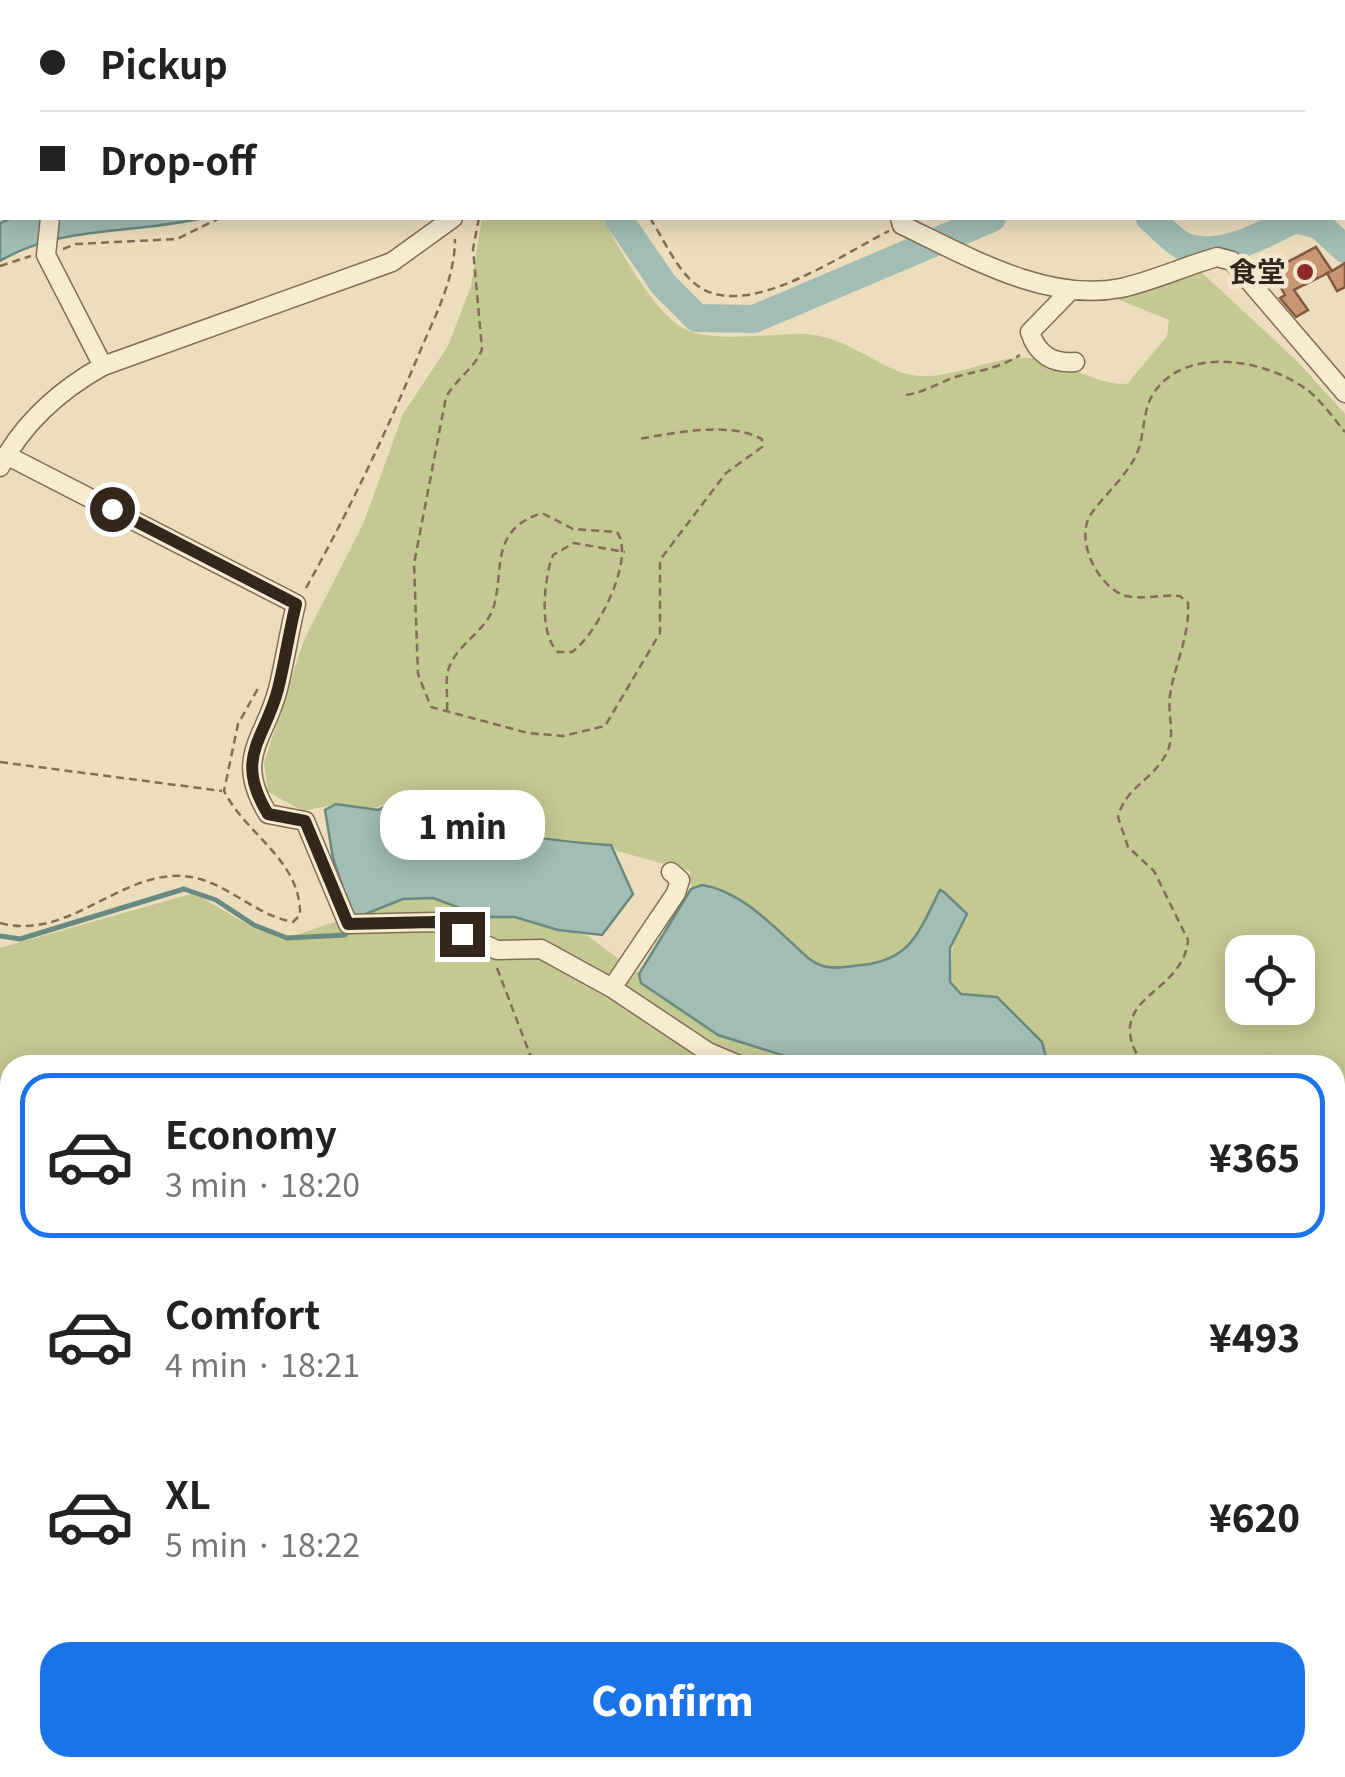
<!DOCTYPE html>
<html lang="en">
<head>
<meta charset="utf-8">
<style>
	body { margin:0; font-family:Georgia,"Noto Sans JP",serif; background:#f2f2f2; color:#222; height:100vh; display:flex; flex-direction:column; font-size:38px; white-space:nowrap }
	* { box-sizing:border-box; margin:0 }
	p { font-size:32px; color:#767676 }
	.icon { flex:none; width:55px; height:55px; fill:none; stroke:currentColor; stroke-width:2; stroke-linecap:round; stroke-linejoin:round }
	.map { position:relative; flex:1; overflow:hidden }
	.side { position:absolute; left:0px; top:1055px; width:1345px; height:722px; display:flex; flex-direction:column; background:#fff; border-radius:30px 30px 0 0; box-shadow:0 5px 25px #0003 }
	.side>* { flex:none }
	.guide { position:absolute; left:0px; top:0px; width:1345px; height:220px; box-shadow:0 5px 25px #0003; display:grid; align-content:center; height:220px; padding:0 40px; background:#fff }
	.tools { position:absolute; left:1225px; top:935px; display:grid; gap:20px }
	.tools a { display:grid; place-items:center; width:90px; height:90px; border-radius:20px; background:#fff; box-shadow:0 5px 25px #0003; font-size:50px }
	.end { position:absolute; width:45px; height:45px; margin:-22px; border:12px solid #33261b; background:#fff; box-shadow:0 0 0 5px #fff }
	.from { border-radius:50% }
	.bubble { position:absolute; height:70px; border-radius:30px; background:#fff; box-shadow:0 5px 25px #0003; font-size:32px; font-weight:800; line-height:70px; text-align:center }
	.guide b { display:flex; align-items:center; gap:35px; height:95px; font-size:38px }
	.guide b+b { border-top:2px solid #e0e0e0 }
	.guide i { width:25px; height:25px; background:#222 }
	ul { padding:18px 0 0; list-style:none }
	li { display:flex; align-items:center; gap:30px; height:165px; margin:0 20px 15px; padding:0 20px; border:5px solid transparent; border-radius:30px }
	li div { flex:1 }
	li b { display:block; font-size:38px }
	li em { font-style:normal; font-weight:800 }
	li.current { border-color:#1a73e8 }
	li>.icon { width:90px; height:90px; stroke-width:1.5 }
	.action { display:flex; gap:20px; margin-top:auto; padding:20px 40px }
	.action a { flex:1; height:115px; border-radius:30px; background:#1a73e8; color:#fff; font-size:40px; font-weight:800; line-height:115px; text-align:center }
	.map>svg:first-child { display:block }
	.green { fill:#c4c992; fill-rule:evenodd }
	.water { fill:#a1bdb4; stroke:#698a81; stroke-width:2.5 }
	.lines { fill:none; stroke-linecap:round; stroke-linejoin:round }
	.stream { stroke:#698a81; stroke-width:5 }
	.river { stroke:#a1bdb4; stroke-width:28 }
	.building { fill:#c99674; stroke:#81573e; stroke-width:2.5 }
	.street-casing { stroke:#836d57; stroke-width:21 }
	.path { stroke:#836d57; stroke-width:2.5; stroke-dasharray:8 5; stroke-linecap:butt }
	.street { stroke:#f7ebd0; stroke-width:18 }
	.route { stroke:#33261b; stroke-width:12 }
	.poi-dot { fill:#90292c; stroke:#f4e7cd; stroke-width:4 }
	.labels { text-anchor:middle; stroke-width:9; stroke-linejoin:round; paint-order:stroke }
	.poi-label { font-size:28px; font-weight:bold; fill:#33261b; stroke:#f4e7cd; text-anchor:end }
</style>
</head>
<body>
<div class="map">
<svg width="1345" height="1777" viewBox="0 0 1345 1777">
	<rect width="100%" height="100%" fill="#ecddbd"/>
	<path class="green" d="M 482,218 L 602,218 C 620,249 652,310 683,328 C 709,344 772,333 804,334 C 845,335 880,369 911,375 C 954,382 997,351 1039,359 C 1071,365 1094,384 1127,384 L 1167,336 L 1169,320 L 1117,299 L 1199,270 L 1298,362 L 1345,414 L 1345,1349 L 1335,1332 L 1335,1065 L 1048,1065 L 1042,1042 L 998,997 L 961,994 L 950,982 L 956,906 L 944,892 L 939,891 L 916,939 L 899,955 L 885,963 L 828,968 L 813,963 L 747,904 L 702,886 L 691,889 L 690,871 L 617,851 L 611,845 L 565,843 L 541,835 L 491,828 L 432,792 L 408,795 L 366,811 L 336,804 L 303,811 L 268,792 L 264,763 L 304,640 L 364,522 L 403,414 L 448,346 L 471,286 ZM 1242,952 L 1298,952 L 1298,1008 L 1242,1008 Z
		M 194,893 L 257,930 L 293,936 L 403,899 L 434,898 L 483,917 L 515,917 L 588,936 L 639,974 L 641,983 L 718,1035 L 814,1065 L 10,1065 L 10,1768 L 908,1768 L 904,1777 L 0,1777 L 0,948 Z
		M 944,1768 L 1115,1768 L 1113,1777 L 939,1777 Z"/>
	<path class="water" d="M 11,218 L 203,218 C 135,234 60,225 0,261 L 0,223 Z
		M 418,791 C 445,794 464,815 487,826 C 508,836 585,844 611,845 L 633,894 L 602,935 L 558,930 L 515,917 L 484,917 L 433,898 L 403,899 L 353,919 L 333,858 L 325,810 L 336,804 L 378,810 Z
		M 702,885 C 737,890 767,920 792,943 C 802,952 810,962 823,966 C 835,970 849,966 861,965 C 912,960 919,931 940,890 L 944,892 L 967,914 L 950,948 L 950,982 L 961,994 L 997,997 L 1042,1042 L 1048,1065 L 814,1065 L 718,1035 L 641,983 L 639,974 L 691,889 Z
		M 1335,1383 L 1345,1403 L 1345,1777 L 1148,1777 L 1155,1768 L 1335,1768 Z"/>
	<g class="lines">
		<path class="stream" d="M 0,936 L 20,939 L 184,889 L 216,900 L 254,925 L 287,938 L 345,935 L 348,929"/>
		<path class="river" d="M 1342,82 L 1345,78
			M 618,218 L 664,285 L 697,318 L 754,319 L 992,218
			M 1150,218 C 1161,227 1175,244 1188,248 C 1223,258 1265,234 1295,219 L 1319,225 L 1345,249"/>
	</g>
	<path class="building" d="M 1316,247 L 1332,271 L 1345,263 L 1345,287 L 1337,291 L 1327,273 L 1330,272 L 1294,290 L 1308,310 L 1296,317 L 1280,298 L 1285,295 L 1274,275 L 1281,271 L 1278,267 Z"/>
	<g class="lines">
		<g class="street-casing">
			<path id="street" d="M 166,0 L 167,2
				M 440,0 L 444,2
				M 256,2 L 260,0
				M 1319,2 L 1320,0
				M 50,218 L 46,255 L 103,366
				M 900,218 L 902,225 C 967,256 1047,303 1121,288 C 1153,281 1185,266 1217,257 L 1232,261 L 1345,393
				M 1071,290 L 1030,332 C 1037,354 1052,364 1075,362
				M 6,455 L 296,604 C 289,632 285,661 278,689 C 265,740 233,757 268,814 L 305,821 L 348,924 L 435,922 L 497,950 L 541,949 L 612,988 L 708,1052 L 739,1065
				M 0,467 C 23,423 60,390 103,366 L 392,262 L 453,218
				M 612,988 L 676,893 L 680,880 L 671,872
				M 909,1777 L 914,1768"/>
		</g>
		<path class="path" d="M 700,2 L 705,0
			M 1342,47 L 1345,36
			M 0,194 L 2,192
			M 479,218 L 473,249 L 482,349 C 476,367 456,379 446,397 L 414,564 L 418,674 L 431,707 L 528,733 L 563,736 L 605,726 L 660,633 L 660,560 L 726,473 L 762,447 L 762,439 C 728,421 675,433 638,439
			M 650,218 C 663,238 675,266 693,282 C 741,326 840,255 889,231
			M 63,249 L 76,244 L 177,239 L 220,218
			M 0,266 L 31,256
			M 906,395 C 926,392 941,381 959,376 C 982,370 1000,368 1020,355
			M 306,588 C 349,511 387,431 421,349 C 436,314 455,278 455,239
			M 447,710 C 448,697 445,683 448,671 C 455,645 484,633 493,609 C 505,572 488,530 542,513 L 573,529 L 617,532 C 636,558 597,635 572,652 L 558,652 C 538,634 544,577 553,555 L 574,543 L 625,552
			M 0,762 L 222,791
			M 0,923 C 64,940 111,881 171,876 C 219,872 249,914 293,922 L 300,915 C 301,860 247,836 224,791 L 238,724 L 260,685
			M 497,968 L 534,1065
			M 1143,1065 C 1098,996 1183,997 1188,940 L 1154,871 L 1128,847 L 1118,817 C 1125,788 1152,780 1165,756 C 1177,736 1167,716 1170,695 C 1175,663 1190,636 1188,603 L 1180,596 C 1162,594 1143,600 1126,596 C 1098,588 1074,539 1091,514 C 1105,494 1127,476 1137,453 C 1145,435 1142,412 1153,394 C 1185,344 1268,359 1310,392 C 1323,403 1334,419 1345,432
			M 1335,1359 L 1345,1375
			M 0,1691 L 10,1686
			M 0,1758 L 10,1758
			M 36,1768 L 44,1777"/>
		<use href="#street" class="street"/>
	</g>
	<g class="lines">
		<path class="route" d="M 112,509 L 296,604 C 289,632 285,661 278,689 C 265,740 233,757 268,814 L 305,821 L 348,924 L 435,922 L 462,934"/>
	</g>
	<circle class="poi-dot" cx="1305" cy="272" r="10"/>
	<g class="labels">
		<g class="poi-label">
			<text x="1285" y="282">食堂</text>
		</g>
	</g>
</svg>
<div class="tools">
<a><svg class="icon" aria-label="locate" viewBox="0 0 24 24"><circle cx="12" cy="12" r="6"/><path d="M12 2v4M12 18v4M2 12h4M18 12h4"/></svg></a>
</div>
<i class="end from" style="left:112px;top:509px"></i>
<i class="end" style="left:462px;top:934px"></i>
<div class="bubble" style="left:380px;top:790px;width:165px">1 min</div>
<div class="guide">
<b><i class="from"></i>Pickup</b>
<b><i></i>Drop-off</b>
</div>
<section class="side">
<ul>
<li class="current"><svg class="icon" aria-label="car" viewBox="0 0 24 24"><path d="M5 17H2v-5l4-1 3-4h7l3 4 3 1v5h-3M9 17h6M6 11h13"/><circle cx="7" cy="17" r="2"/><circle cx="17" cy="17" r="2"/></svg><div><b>Economy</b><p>3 min · 18:20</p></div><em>¥365</em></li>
<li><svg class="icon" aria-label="car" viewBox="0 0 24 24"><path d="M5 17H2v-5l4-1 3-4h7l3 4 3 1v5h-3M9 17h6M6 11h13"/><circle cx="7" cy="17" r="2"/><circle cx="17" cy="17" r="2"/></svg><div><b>Comfort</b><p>4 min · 18:21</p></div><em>¥493</em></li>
<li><svg class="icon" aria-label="car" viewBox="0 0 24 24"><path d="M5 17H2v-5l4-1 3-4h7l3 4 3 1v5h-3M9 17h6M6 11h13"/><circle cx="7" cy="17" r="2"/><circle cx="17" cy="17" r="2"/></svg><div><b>XL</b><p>5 min · 18:22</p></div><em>¥620</em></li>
</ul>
<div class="action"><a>Confirm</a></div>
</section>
</div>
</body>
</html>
